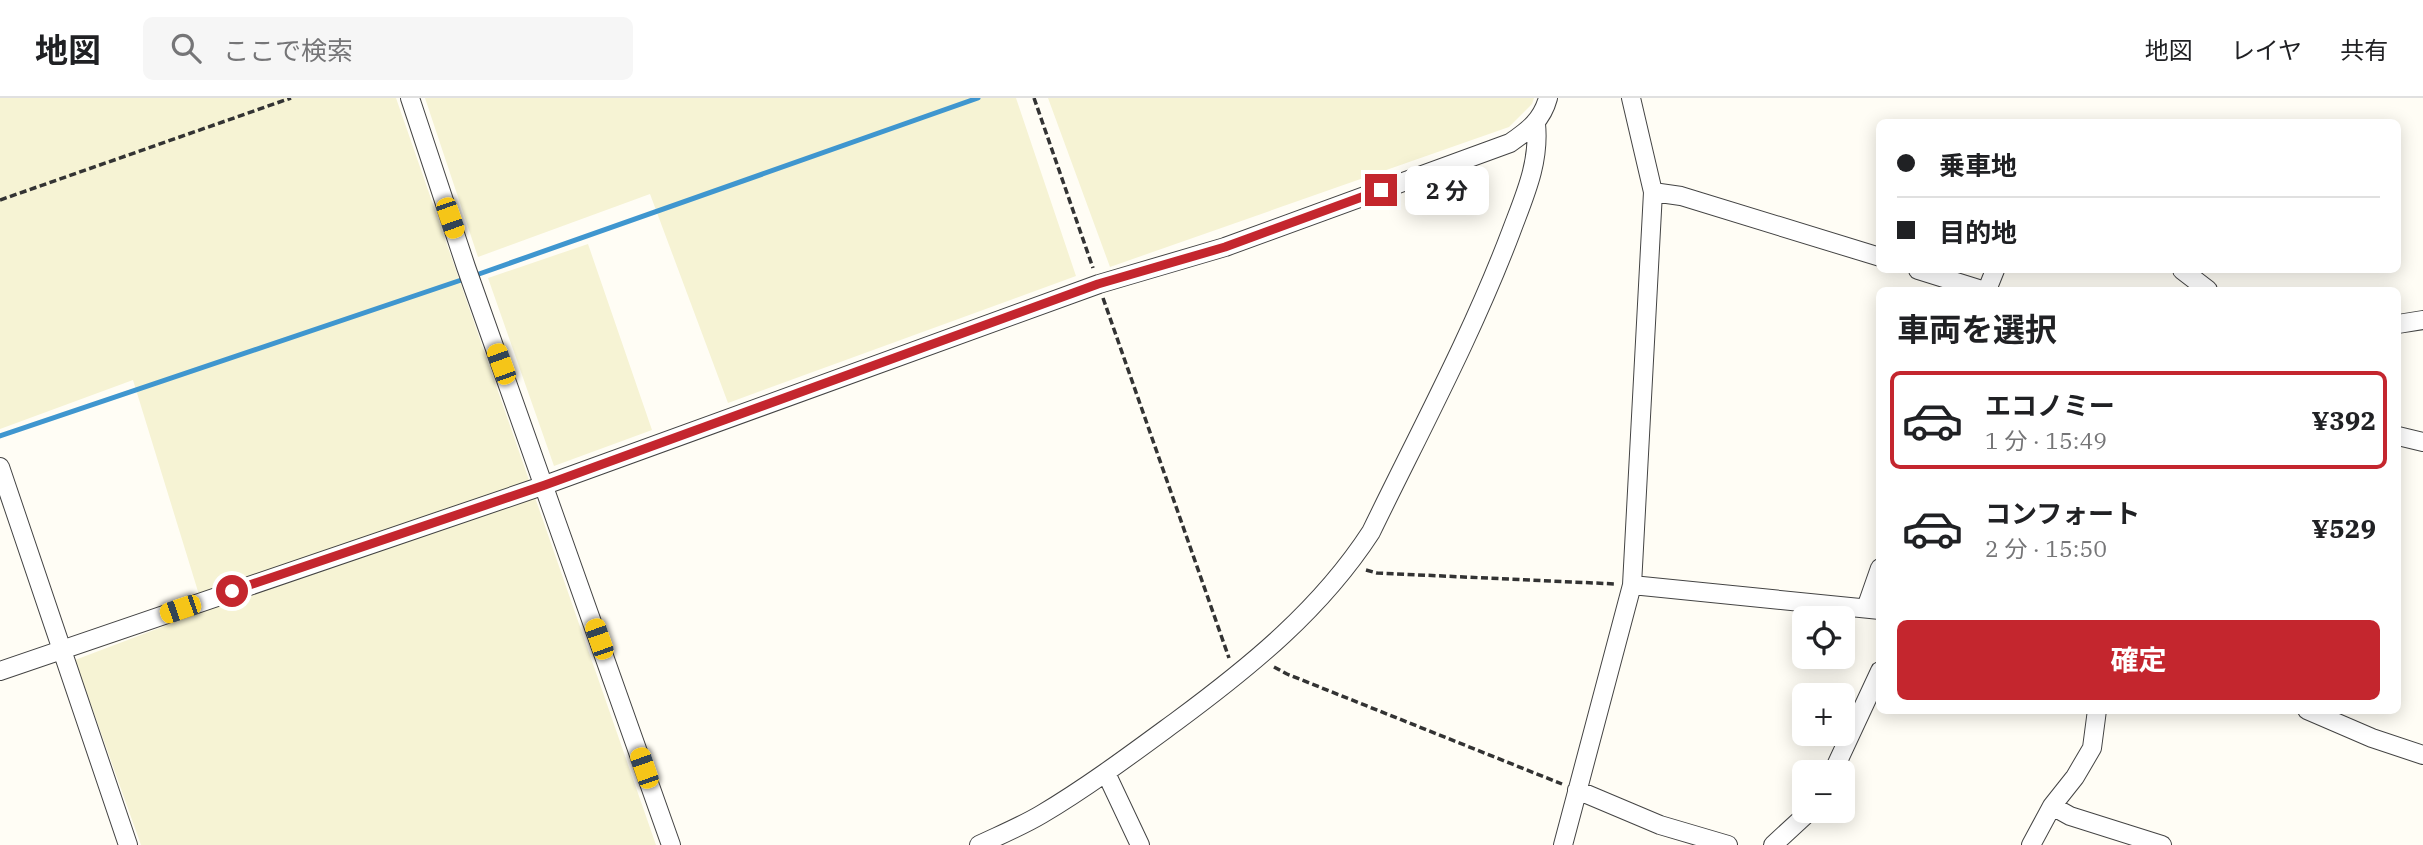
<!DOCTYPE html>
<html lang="ja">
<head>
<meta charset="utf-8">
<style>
	body { margin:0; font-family:"IBM Plex Serif","Noto Sans JP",serif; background:#f6f6f6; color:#202124; height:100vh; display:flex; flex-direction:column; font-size:26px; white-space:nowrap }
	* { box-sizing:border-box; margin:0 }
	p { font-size:23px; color:#757577 }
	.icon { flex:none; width:38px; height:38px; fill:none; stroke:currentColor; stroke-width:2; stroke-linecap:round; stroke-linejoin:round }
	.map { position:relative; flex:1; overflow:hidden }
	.panel { position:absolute; left:1876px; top:189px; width:525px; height:427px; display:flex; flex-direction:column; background:#fff; border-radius:10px; box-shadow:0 4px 18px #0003 }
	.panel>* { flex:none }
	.top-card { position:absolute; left:1876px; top:21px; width:525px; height:154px; border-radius:10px; box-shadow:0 4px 18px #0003; display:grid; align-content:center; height:154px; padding:0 21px; background:#fff }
	.buttons { position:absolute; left:1792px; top:508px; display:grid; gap:14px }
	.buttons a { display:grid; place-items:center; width:63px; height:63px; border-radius:10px; background:#fff; box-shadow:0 4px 18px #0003; font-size:35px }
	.end { position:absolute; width:32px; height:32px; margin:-16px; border:9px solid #c4262e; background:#fff; box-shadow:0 0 0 4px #fff }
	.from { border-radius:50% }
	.bubble { position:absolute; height:49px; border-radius:10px; background:#fff; box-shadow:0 4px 18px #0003; font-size:23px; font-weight:700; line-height:49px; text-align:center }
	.car { position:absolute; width:21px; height:42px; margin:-21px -10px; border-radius:9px; box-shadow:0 0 5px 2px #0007; background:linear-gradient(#f5c518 24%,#345 0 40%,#f5c518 0 76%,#345 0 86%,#f5c518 0) }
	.top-card b { display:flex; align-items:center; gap:24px; height:66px; font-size:26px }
	.top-card b+b { border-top:2px solid #e0e0e0 }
	.top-card i { width:18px; height:18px; background:#202124 }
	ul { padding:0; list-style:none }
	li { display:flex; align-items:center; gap:21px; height:98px; margin:0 14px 10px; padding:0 7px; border:4px solid transparent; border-radius:10px }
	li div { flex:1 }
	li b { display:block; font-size:26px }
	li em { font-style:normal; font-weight:700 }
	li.active { border-color:#c4262e }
	li>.icon { width:63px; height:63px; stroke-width:1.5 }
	h2 { padding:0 21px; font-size:32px; line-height:84px }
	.action { display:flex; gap:14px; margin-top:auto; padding:14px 21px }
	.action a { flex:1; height:80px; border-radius:10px; background:#c4262e; color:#fff; font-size:28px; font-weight:700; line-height:80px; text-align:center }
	header { display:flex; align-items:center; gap:42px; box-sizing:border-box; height:98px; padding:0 35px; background:#fff; border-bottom:2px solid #e0e0e0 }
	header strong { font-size:33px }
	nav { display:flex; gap:38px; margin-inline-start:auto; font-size:24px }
	.search { width:490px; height:63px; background:#f6f6f6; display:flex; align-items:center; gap:18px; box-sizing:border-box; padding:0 24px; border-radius:10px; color:#757577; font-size:26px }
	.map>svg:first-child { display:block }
	.farmland { fill:#f6f3d4 }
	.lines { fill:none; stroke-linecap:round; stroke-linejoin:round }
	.stream { stroke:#3f96cf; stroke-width:5 }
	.minor-casing { stroke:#444; stroke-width:20 }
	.path { stroke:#333; stroke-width:3.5; stroke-dasharray:7 3.5; stroke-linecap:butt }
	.minor { stroke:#fff; stroke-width:18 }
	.route { stroke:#c4262e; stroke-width:9 }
</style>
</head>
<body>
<header>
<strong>地図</strong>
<div class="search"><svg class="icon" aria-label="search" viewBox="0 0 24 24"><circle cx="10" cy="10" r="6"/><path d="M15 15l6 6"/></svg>ここで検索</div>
<nav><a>地図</a><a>レイヤ</a><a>共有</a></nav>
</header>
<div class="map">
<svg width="2423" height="747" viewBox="0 0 2423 747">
	<rect width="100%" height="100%" fill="#fffdf5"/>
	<path class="farmland" d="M 0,0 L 396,0 L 656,747 L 141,747 L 75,562 L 204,513 L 133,282 L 0,331 Z
		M 425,0 L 1016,0 L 1076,178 L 728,305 L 650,96 L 478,159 Z
		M 1048,0 L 1534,0 L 1532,6 L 1509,29 L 1110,169 Z
		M 588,146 L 652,332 L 554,368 L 488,180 Z"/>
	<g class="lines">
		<path class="stream" d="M 0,338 L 479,176 L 978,0"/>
		<g class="minor-casing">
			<path id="minor" d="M 410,0 L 466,169 L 671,747
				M 1653,94 L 1681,98 L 1880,159
				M 1918,172 L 1982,192
				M 2182,172 L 2208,192
				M 1987,192 L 1995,172
				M 2398,226 L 2423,222
				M 2398,338 L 2423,344
				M 0,369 L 128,747
				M 1632,487 L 1880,512
				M 1866,510 L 1880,470
				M 0,573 L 545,387 L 1099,186 L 1225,149 L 1510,45 C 1529,32 1542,22 1548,0
				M 2307,612 L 2372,640 L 2423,657
				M 1833,674 L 1880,573
				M 1106,675 L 1140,747
				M 1577,692 L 1660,727 L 1728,747
				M 2052,708 L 2070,718 L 2162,747
				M 979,747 C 1000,737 1022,728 1042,716 C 1089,688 1133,655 1178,622 C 1251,568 1321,511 1371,434 C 1419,335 1472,237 1511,134 C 1524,99 1540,65 1536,26
				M 1563,747 L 1632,487 L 1653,94 L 1631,0
				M 1773,747 L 1811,712
				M 2031,747 L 2052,708 L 2075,679 L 2092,650 L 2097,612"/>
		</g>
		<path class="path" d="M 1034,0 L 1093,170
			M 0,102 L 291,0
			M 1103,200 L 1229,560
			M 1366,472 L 1377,475 L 1616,486
			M 1274,569 L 1287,576 L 1562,686"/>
		<use href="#minor" class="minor"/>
	</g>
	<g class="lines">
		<path class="route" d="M 232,493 L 545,387 L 1098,186 L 1225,149 L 1381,92"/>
	</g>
</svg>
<div class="buttons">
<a><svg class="icon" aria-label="locate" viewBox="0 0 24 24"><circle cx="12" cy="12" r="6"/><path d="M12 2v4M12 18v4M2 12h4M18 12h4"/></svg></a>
<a>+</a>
<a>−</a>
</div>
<i class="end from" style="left:232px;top:493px"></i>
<i class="end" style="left:1381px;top:92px"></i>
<div class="bubble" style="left:1405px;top:68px;width:84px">2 分</div>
<i class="car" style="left:450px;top:120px;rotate:161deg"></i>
<i class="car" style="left:501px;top:266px;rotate:340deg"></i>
<i class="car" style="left:180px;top:511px;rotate:251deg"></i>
<i class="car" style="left:599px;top:541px;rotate:341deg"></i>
<i class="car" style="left:644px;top:670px;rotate:341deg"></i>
<div class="top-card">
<b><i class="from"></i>乗車地</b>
<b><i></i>目的地</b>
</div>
<section class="panel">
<h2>車両を選択</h2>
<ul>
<li class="active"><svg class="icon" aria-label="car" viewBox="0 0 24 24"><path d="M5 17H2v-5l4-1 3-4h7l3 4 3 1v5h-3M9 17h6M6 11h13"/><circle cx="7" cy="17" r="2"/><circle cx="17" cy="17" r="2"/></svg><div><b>エコノミー</b><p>1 分 · 15:49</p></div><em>¥392</em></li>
<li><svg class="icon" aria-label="car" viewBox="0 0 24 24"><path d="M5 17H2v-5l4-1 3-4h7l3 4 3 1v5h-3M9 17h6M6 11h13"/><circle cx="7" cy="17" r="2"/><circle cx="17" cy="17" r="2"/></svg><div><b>コンフォート</b><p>2 分 · 15:50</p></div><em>¥529</em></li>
</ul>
<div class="action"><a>確定</a></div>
</section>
</div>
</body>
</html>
